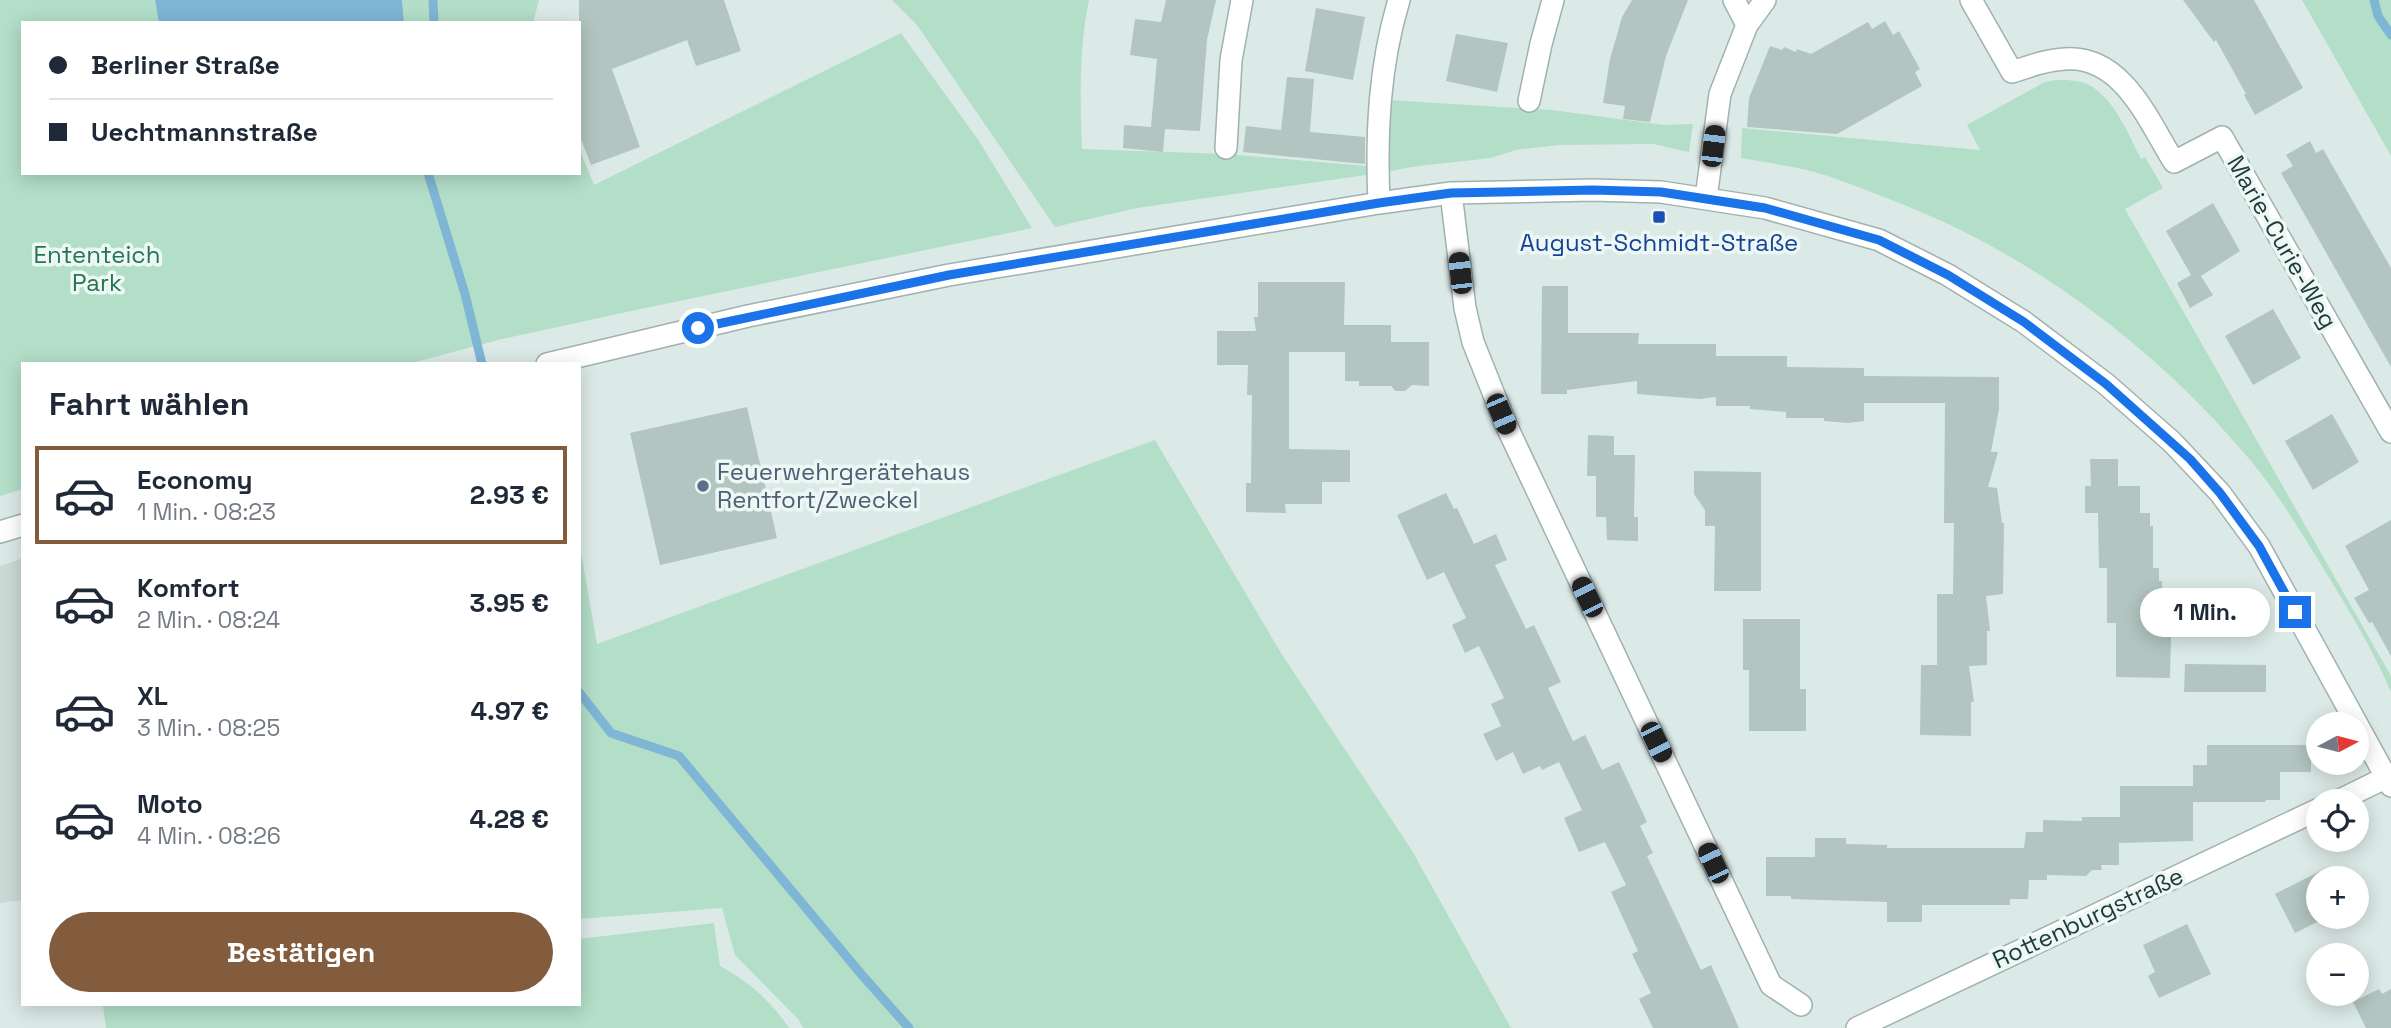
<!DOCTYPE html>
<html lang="de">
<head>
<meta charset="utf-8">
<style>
	body { margin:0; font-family:"Space Grotesk",sans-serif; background:#f6f6f7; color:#1f2937; height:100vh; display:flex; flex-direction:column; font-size:26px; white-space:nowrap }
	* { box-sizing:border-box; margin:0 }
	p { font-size:23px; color:#747a83 }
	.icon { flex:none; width:38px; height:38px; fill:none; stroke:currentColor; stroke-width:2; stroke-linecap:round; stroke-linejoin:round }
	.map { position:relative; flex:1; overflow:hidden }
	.panel { position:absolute; left:21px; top:362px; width:560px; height:644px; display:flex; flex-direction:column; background:#fff; border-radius:0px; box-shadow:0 4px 18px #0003 }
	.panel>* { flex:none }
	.guide { position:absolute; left:21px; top:21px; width:560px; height:154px; border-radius:0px; box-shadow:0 4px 18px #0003; display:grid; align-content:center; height:154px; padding:0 28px; background:#fff }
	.needle { width:46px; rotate:83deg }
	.controls { position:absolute; left:2306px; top:712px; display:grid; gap:14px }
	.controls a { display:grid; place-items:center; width:63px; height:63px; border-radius:50%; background:#fff; box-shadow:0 4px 18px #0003; font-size:35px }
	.end { position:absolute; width:32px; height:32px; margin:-16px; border:9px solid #1a73e8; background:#fff; box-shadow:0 0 0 4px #fff }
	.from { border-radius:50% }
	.bubble { position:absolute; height:49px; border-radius:24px; background:#fff; box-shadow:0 4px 18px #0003; font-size:23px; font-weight:800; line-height:49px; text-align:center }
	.car { position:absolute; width:21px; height:42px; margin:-21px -10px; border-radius:9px; box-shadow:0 0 5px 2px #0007; background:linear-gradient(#222 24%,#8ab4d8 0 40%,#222 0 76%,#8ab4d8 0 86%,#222 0) }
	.guide b { display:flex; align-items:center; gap:24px; height:66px; font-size:26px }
	.guide b+b { border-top:2px solid #e0e1e3 }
	.guide i { width:18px; height:18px; background:#1f2937 }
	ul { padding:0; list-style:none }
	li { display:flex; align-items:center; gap:21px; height:98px; margin:0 14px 10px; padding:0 14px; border:4px solid transparent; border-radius:0px }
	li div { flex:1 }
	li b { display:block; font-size:26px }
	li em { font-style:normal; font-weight:800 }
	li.active { border-color:#835c3e }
	li>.icon { width:63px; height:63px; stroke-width:1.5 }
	h2 { padding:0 28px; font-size:32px; line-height:84px }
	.button { display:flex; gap:14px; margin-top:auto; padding:14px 28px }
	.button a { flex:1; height:80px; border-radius:42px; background:#835c3e; color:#fff; font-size:28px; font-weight:800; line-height:80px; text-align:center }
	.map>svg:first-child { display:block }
	.built { fill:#cbdad6 }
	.green { fill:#b3dec8 }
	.water { fill:#7fb5d5 }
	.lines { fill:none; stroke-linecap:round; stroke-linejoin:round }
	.stream { stroke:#7fb5d5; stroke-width:9 }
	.building { fill:#b2c5c1 }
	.minor-casing { stroke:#9fb2af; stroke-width:24 }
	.minor { stroke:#fff; stroke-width:21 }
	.route { stroke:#1a73e8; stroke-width:9 }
	.transit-dot { fill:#1a4fb4; stroke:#edf7f4; stroke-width:2.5 }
	.service-dot { fill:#5c6f8a; stroke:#edf7f4; stroke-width:2.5 }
	.labels { text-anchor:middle; stroke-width:7; stroke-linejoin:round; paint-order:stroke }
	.street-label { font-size:24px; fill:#1d3a39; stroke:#edf7f4 }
	.transit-label { font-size:24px; fill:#164399; stroke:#edf7f4 }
	.park-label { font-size:24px; fill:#257454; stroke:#edf7f4 }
	.service-label { font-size:24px; fill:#4e5e75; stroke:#edf7f4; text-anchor:start }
</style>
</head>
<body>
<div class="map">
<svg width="2391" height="1028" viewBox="0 0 2391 1028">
	<rect width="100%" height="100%" fill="#dceae7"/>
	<path class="built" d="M 23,558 L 23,900 L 0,903 L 0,566 Z"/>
	<path class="green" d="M 0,0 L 155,0 L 159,23 L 23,23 L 23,173 L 579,173 L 579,148 L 594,185 L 901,33 L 979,141 L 1032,228 L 650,307 L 502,339 L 408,364 L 23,364 L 23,489 L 0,496 Z
		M 402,0 L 539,0 L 533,23 L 404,23 Z
		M 892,0 L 1089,0 C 1079,49 1080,98 1082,149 L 1226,154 L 1366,166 L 1366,175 L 1137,208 L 1055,227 L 917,25 Z
		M 2302,0 L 2391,0 L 2391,156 Z
		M 2056,80 C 2067,80 2079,80 2089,85 C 2115,99 2128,134 2141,159 L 2145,157 L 2163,188 L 2125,209 L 2391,676 L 2391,692 C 2373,650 2349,610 2325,571 C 2302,534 2279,495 2251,461 C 2156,347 2028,251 1889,199 C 1865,190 1840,179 1814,172 C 1790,166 1765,162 1741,158 L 1742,128 L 1980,150 L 1967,125 L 2045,82 Z
		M 1388,100 L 1552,110 L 1664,125 L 1693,124 L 1689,152 L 1653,144 L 1558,145 L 1516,150 L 1491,158 L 1411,167 L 1382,173 Z
		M 1155,440 L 1281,653 L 1411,849 L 1511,1028 L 803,1028 L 799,1020 L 735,955 L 722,908 L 579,919 L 579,541 L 597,644 Z
		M 714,923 L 720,966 C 748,981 771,1001 789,1028 L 106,1028 L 103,1005 L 579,1004 L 579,939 Z"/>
	<path class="water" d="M 155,0 L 402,0 L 404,23 L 159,23 Z"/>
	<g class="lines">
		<path class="stream" d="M 433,0 L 434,23
			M 2374,0 L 2378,16 L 2391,35
			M 428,173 L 465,294 L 482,364
			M 579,692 L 611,733 L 679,756 L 862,975 L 909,1028"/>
	</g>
	<path class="building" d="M 579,0 L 724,0 L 741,51 L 696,66 L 687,40 L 612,69 L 640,147 L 591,165 L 579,134 Z
		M 1166,0 L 1216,0 L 1207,40 L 1200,131 L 1165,129 L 1163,152 L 1123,148 L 1124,125 L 1151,127 L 1157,59 L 1130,55 L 1135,19 L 1161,22 Z
		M 1632,0 L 1688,0 L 1666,56 L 1650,122 L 1623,119 L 1625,106 L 1603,103 L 1610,59 L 1622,17 Z
		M 2183,0 L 2254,0 L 2303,88 L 2255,115 L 2244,95 L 2246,94 L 2216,40 L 2214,42 Z
		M 1316,8 L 1365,17 L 1353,80 L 1305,71 Z
		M 1885,21 L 1893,35 L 1899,31 L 1920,69 L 1915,72 L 1922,86 L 1837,134 L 1747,127 L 1749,98 L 1770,46 L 1782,50 L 1784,47 L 1796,52 L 1797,49 L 1811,54 L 1868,22 L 1872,29 Z
		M 1456,34 L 1508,43 L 1497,92 L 1446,81 Z
		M 1287,77 L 1314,79 L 1310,132 L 1365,137 L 1365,164 L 1243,152 L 1246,126 L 1281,130 Z
		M 2310,141 L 2316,153 L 2323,149 L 2391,268 L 2391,367 L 2281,173 L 2293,166 L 2286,155 Z
		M 2213,203 L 2240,251 L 2201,276 L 2213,295 L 2190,308 L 2177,283 L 2191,275 L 2166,231 Z
		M 1258,282 L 1345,282 L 1344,325 L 1391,325 L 1391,342 L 1429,342 L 1429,386 L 1412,385 L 1405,391 L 1395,391 L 1391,386 L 1359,386 L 1359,381 L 1345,381 L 1345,352 L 1289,352 L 1289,449 L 1350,450 L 1350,482 L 1322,482 L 1322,504 L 1285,504 L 1286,513 L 1246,512 L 1246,483 L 1251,483 L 1252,395 L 1247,395 L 1248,365 L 1217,365 L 1217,331 L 1256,331 L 1254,317 L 1258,317 Z
		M 1542,286 L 1568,286 L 1568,333 L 1639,333 L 1638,344 L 1716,344 L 1716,356 L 1787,356 L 1787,367 L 1864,368 L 1864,376 L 1999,377 L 1999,409 L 1991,452 L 1998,452 L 1988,487 L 1997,488 L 2002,523 L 2004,523 L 2003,594 L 1986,596 L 1990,631 L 1987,631 L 1987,665 L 1969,666 L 1974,702 L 1971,702 L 1971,736 L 1920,735 L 1921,665 L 1937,665 L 1937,594 L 1953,594 L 1954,523 L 1944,523 L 1945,403 L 1864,403 L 1864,421 L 1848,423 L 1824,421 L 1824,418 L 1786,418 L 1786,412 L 1750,409 L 1750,406 L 1716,406 L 1716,397 L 1700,399 L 1637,394 L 1637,381 L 1567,390 L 1567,394 L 1541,394 Z
		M 2273,309 L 2301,358 L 2253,385 L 2225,336 Z
		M 747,407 L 777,538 L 660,565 L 630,433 Z
		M 2332,414 L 2359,462 L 2313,490 L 2285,441 Z
		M 1588,435 L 1614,436 L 1614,455 L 1635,455 L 1634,517 L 1638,517 L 1638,541 L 1607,540 L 1606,517 L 1596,517 L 1596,476 L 1587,476 Z
		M 2090,459 L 2118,459 L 2118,486 L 2140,486 L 2140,513 L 2150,513 L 2150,526 L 2153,526 L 2153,568 L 2159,568 L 2159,581 L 2162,581 L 2162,623 L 2168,623 L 2168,635 L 2171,636 L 2170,678 L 2116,677 L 2116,623 L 2107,623 L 2107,568 L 2099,568 L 2098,513 L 2085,513 L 2085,486 L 2091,486 Z
		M 1694,471 L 1761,472 L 1761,591 L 1714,591 L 1715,526 L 1705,526 L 1705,510 L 1694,494 Z
		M 1446,493 L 1454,509 L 1457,508 L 1474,544 L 1496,534 L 1507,560 L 1495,565 L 1526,629 L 1534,625 L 1561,682 L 1548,688 L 1573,741 L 1585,735 L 1602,770 L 1619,762 L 1647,822 L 1640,826 L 1653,853 L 1647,856 L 1701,970 L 1711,965 L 1739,1028 L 1653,1028 L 1639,999 L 1651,993 L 1632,954 L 1638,951 L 1611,892 L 1626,885 L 1605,842 L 1579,852 L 1564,818 L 1582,810 L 1559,762 L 1542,770 L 1540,766 L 1523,774 L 1513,752 L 1496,761 L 1483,734 L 1501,726 L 1491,704 L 1504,698 L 1479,646 L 1465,653 L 1452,625 L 1466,618 L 1444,572 L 1427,580 L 1397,515 Z
		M 2391,520 L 2391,656 L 2372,622 L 2369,623 L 2354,598 L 2369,590 L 2345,546 Z
		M 1743,619 L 1800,619 L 1800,689 L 1806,689 L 1806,731 L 1749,731 L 1749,670 L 1743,670 Z
		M 2185,664 L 2266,665 L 2266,692 L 2184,692 Z
		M 2207,745 L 2311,745 L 2311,772 L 2280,772 L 2280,800 L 2266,800 L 2265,802 L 2193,802 L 2193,841 L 2119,843 L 2119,865 L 2101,865 L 2102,870 L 2092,870 L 2086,876 L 2047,875 L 2047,880 L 2029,880 L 2028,899 L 2010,899 L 2010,905 L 1922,905 L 1922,922 L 1887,922 L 1887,902 L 1791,899 L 1791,896 L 1766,896 L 1766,857 L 1815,857 L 1815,838 L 1846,838 L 1846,844 L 1887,845 L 1887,848 L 2024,848 L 2026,832 L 2043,832 L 2043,820 L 2082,821 L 2082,817 L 2120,817 L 2120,786 L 2193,786 L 2193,765 L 2207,765 Z
		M 2326,868 L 2331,878 L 2319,878 L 2319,917 L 2327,917 L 2295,933 L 2275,894 Z
		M 2187,924 L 2211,974 L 2159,998 L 2148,976 L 2155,972 L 2143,945 Z
		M 2379,989 L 2382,994 L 2391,989 L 2391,1028 L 2366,1028 L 2353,1002 Z"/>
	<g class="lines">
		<g class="minor-casing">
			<path id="minor" d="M 1734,0 L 1747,25
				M 1971,0 L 2012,72 C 2030,66 2047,60 2065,59 C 2123,55 2149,122 2174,162 L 2222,137 L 2391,432
				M 1529,101 L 1541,44 L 1553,0
				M 1226,148 L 1231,60 L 1242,0
				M 1451,193 L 1465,308 L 1473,342 L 1507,427 L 1771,985 L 1801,1005
				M 1706,198 L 1720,94 L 1747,25 L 1765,0
				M 1379,203 C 1376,134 1379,66 1399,0
				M 547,364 L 748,316 L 949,275 L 1379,203 L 1451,193 L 1593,190 L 1661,192 L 1765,208 L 1879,240 L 1948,275 L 2024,322 L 2106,384 L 2172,442 L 2220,493 L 2259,546 L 2391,786
				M 0,532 L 23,525
				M 2336,802 L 2391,775
				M 1857,1028 L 2319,809"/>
		</g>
		<use href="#minor" class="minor"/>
	</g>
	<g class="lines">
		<path class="route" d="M 698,328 L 949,275 L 1379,203 L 1451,193 L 1593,190 L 1661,192 L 1765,208 L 1879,240 L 1948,275 L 2024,322 L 2106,384 L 2190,459 L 2220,493 L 2259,546 L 2295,612"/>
	</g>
	<rect class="transit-dot" x="1652" y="210" width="14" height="14" rx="3.5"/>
	<circle class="service-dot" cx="703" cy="486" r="7"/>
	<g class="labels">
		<g class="street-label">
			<text transform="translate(2282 242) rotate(60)" y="8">Marie-Curie-Weg</text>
			<text transform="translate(2088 918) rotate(-25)" y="8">Rottenburgstraße</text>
		</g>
		<g class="transit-label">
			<text x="1659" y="251">August-Schmidt-Straße</text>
		</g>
		<g class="park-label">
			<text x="97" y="263">Ententeich<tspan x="97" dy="28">Park</tspan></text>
		</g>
		<g class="service-label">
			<text x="717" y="480">Feuerwehrgerätehaus<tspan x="717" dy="28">Rentfort/Zweckel</tspan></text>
		</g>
	</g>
</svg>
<div class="controls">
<a><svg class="needle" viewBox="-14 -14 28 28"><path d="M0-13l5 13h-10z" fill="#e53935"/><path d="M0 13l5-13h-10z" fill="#747a83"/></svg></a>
<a><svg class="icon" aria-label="locate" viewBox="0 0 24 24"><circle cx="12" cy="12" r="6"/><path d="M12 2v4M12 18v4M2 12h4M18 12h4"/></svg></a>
<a>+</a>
<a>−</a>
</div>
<i class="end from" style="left:698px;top:328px"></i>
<i class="end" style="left:2295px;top:612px"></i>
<div class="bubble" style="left:2140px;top:588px;width:130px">1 Min.</div>
<i class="car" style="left:1713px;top:146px;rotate:7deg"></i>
<i class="car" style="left:1460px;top:273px;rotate:354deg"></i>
<i class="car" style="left:1501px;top:414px;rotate:157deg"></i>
<i class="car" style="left:1587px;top:597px;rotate:334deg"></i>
<i class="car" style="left:1656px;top:742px;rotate:154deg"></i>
<i class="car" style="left:1713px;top:863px;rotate:335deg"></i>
<div class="guide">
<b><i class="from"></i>Berliner Straße</b>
<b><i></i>Uechtmannstraße</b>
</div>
<section class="panel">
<h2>Fahrt wählen</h2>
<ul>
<li class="active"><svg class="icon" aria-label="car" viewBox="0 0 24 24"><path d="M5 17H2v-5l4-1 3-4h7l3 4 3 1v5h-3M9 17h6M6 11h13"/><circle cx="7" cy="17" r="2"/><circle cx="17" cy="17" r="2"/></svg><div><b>Economy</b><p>1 Min. · 08:23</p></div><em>2.93 €</em></li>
<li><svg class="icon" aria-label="car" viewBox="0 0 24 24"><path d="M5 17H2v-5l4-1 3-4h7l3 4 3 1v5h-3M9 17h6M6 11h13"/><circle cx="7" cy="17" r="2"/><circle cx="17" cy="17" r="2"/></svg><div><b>Komfort</b><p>2 Min. · 08:24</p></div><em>3.95 €</em></li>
<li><svg class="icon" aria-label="car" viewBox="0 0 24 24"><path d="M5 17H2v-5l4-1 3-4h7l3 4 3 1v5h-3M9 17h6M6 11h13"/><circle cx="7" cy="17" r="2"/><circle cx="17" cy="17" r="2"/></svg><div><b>XL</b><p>3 Min. · 08:25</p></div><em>4.97 €</em></li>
<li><svg class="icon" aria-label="car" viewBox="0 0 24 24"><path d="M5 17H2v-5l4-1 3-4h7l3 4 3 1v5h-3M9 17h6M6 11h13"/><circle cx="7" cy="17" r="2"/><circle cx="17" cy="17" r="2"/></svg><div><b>Moto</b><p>4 Min. · 08:26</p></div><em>4.28 €</em></li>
</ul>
<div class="button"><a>Bestätigen</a></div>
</section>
</div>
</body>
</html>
